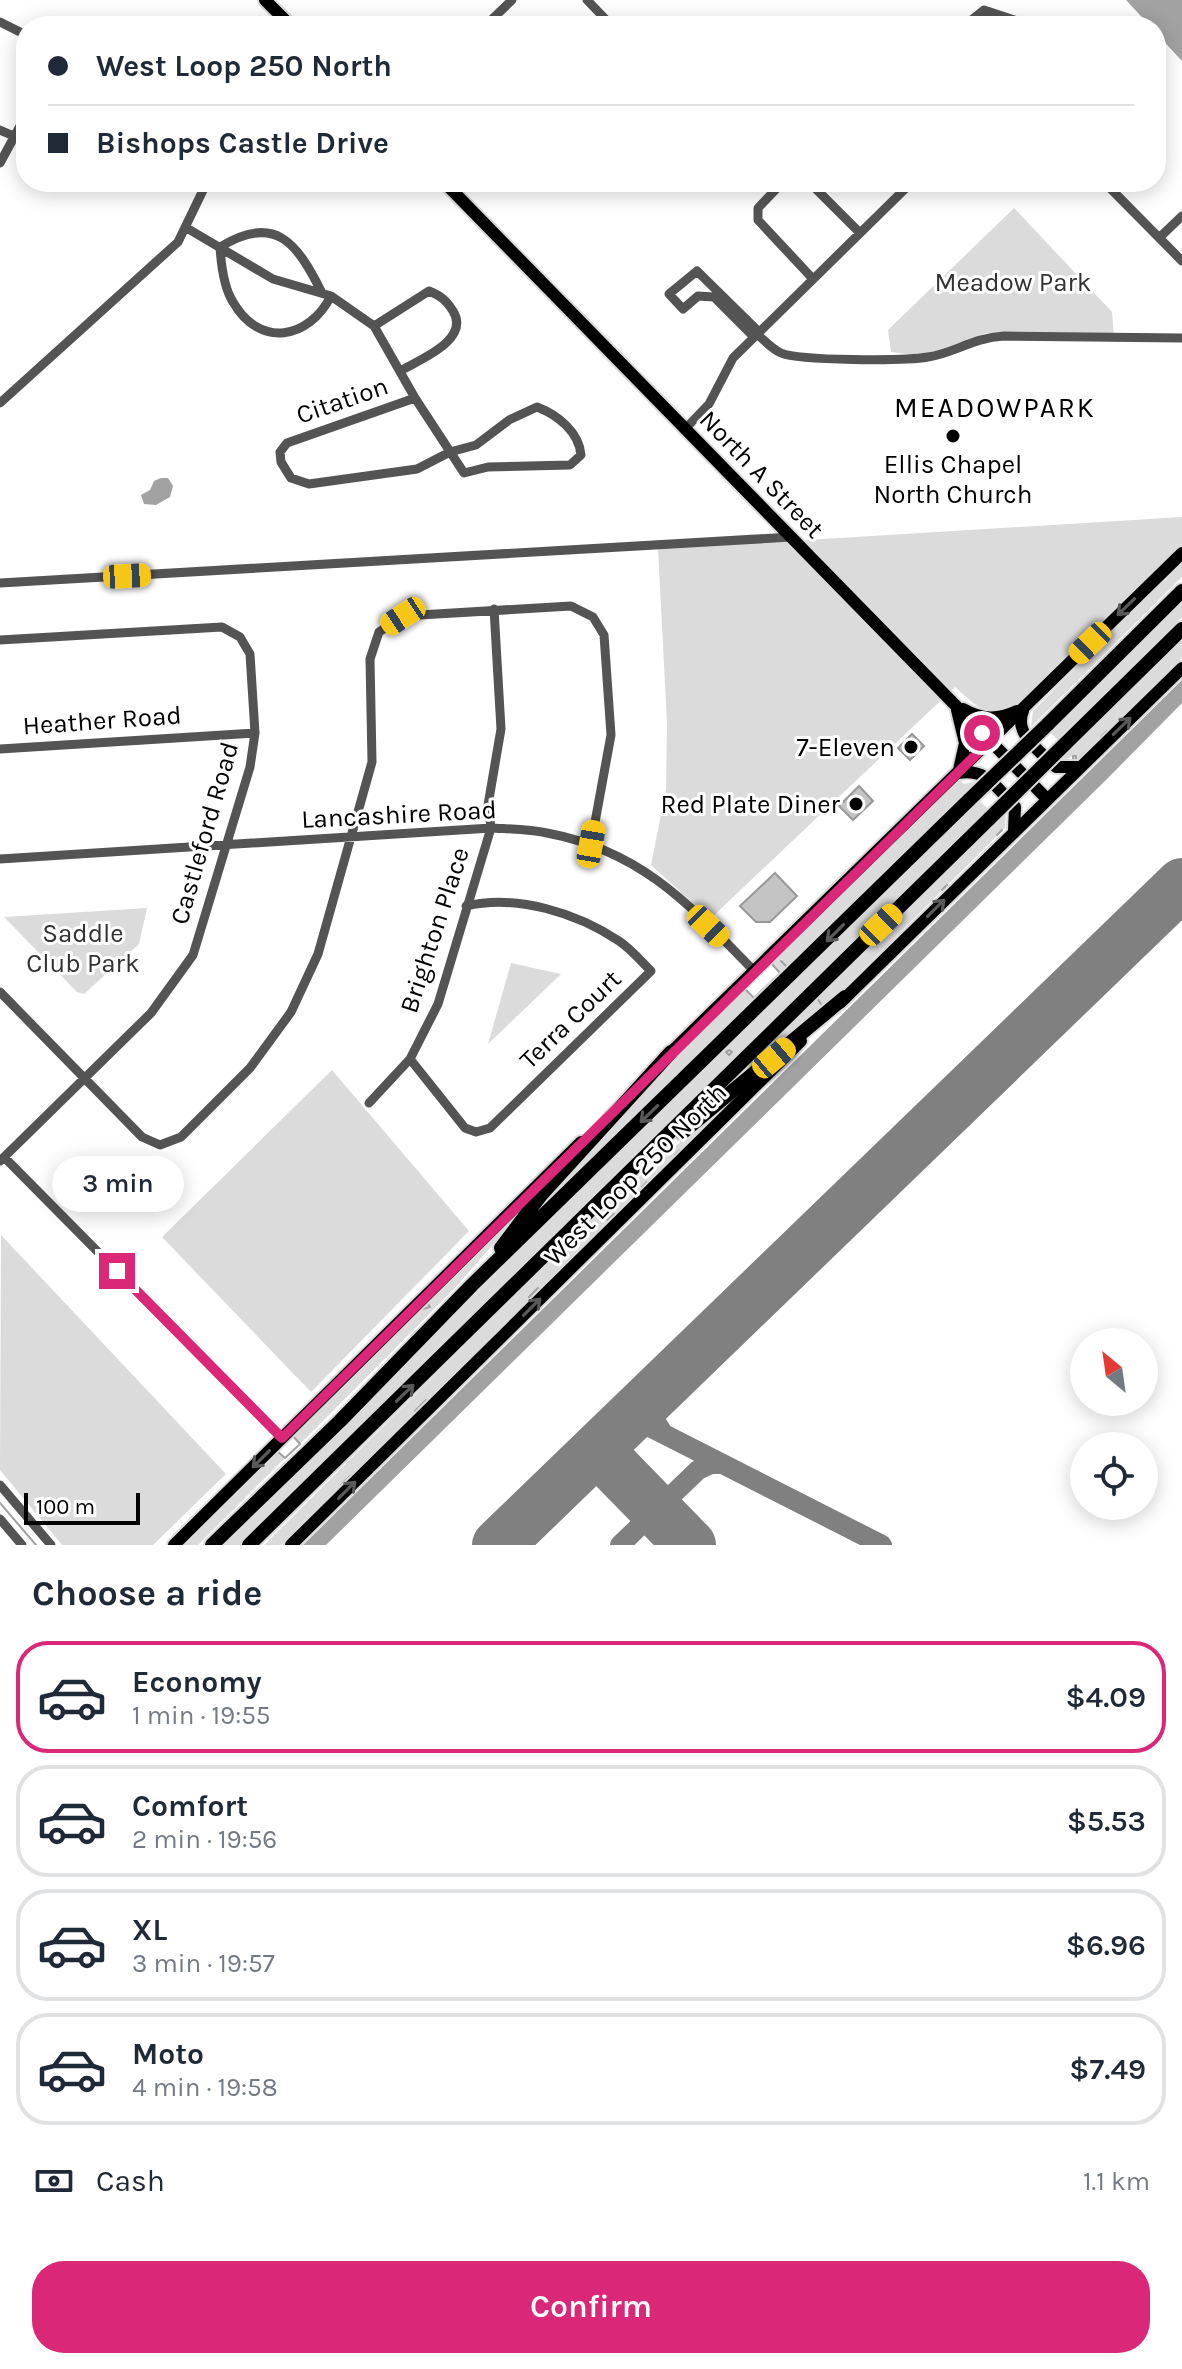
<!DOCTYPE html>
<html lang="en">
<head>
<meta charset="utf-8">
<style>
	body { margin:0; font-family:Karla,sans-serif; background:#f6f6f7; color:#1f2937; height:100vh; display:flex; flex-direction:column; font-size:30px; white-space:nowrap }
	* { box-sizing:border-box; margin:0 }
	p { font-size:26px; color:#747a83 }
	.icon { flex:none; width:44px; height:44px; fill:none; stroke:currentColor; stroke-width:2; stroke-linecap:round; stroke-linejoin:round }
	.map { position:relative; height:1545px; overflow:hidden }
	.side { display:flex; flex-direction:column; background:#fff; flex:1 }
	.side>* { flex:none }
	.top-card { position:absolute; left:16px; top:16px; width:1150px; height:176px; border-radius:32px; box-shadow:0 4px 20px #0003; display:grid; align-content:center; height:176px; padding:0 32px; background:#fff }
	.needle { width:52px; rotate:331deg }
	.controls { position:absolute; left:1070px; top:1328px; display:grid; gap:16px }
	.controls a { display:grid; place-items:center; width:88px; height:88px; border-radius:50%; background:#fff; box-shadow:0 4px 20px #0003; font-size:40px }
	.scale { position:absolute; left:24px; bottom:20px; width:116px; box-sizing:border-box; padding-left:8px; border:4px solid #000; border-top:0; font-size:22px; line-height:28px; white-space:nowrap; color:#000; -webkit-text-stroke:6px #fff; paint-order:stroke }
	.end { position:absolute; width:36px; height:36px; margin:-18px; border:10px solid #db2777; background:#fff; box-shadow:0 0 0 4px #fff }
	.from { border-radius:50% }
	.bubble { position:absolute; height:56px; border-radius:28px; background:#fff; box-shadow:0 4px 20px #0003; font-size:26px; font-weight:600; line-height:56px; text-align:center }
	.car { position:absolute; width:24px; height:48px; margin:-24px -12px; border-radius:10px; box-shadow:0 0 6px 2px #0007; background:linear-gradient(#f5c518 24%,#345 0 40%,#f5c518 0 76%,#345 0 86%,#f5c518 0) }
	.top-card b { display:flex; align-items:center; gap:28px; height:76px; font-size:30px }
	.top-card b+b { border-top:2px solid #e0e1e3 }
	.top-card i { width:20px; height:20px; background:#1f2937 }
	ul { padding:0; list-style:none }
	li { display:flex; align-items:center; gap:24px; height:112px; margin:0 16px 12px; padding:0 16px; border:4px solid #e0e1e3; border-radius:32px }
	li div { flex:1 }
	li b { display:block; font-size:30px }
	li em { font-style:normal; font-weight:600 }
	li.active { border-color:#db2777 }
	li>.icon { width:72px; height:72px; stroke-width:1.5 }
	h2 { padding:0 32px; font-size:36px; line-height:96px }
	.pay { display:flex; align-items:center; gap:20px; height:88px; padding:0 32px; font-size:30px }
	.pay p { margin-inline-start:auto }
	.primary-button { display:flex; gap:16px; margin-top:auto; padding:16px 32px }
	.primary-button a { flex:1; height:92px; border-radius:32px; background:#db2777; color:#fff; font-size:32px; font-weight:600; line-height:92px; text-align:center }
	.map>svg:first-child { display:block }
	.green { fill:#dbdbdb }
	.water { fill:#a2a2a2 }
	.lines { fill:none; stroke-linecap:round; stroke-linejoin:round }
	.stream { stroke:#a2a2a2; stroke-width:2 }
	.taxiway { stroke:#808080; stroke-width:20 }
	.runway { stroke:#808080; stroke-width:52 }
	.building { fill:#c4c4c4; stroke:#989898; stroke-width:2 }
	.major-casing { stroke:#dbdbdb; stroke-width:16 }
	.highway-casing { stroke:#dbdbdb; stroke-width:18 }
	.minor { stroke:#545454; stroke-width:9 }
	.major { stroke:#000; stroke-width:12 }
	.highway { stroke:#000; stroke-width:14 }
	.highway-bridge-casing { stroke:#dbdbdb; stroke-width:18; stroke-linecap:butt }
	.highway-bridge { stroke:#000; stroke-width:14 }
	.oneway { stroke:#595959 }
	.route { stroke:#db2777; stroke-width:10 }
	.poi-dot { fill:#000; stroke:#fff; stroke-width:3 }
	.labels { text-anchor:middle; stroke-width:6; stroke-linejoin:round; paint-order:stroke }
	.park-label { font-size:26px; fill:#323232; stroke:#fff }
	.street-label { font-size:26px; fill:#000; stroke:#fff }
	.poi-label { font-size:26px; fill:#000; stroke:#fff; text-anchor:end }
	.neighbourhood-label { font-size:28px; letter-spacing:2px; fill:#000; stroke:#fff }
</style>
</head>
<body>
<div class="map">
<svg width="1182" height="1545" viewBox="0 0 1182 1545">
	<rect width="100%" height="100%" fill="#fff"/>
	<path class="green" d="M 1014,208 L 1112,312 L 1114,337 L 986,333 L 930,357 L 891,352 L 888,330 Z
		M 1182,517 L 1182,544 L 1016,707 C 982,716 979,708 955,687 L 710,919 L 651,865 L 666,789 L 667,723 L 658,549 Z
		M 1182,560 L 1182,577 L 1031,727 L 1033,711 Z
		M 1182,597 L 1182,617 L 1058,740 L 1048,730 Z
		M 1182,637 L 1182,658 L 1077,761 L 1072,756 L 1067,759 L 1059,758 Z
		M 959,779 L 964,784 L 976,781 L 780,973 L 771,963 Z
		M 978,799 L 988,809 L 241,1545 L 221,1545 Z
		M 1006,811 L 1005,828 L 815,1017 L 742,1074 Z
		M 147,908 L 139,944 L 84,994 L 77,992 L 4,917 Z
		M 511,963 L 561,974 L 488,1044 Z
		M 745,989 L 754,998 L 546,1203 L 543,1200 L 643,1088 Z
		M 332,1070 L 469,1231 L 311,1392 L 162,1237 Z
		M 711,1116 L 712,1118 L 691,1140 L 281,1545 L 264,1545 L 608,1203 Z
		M 528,1200 L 530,1202 L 455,1288 L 300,1444 L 292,1435 Z
		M 1,1235 L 226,1474 L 153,1545 L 62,1545 L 0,1470 Z
		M 276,1450 L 285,1458 L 198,1545 L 181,1545 Z"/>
	<path class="water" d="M 1126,0 L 1182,0 L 1182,61 L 1156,33 L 1156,26 L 1150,26 Z
		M 161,478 L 168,478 L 173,486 L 170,497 L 156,505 L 144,504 L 141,495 L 150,490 L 154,481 Z
		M 1182,680 L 1182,703 L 1106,780 L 326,1545 L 303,1545 Z"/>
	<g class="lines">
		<path class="stream" d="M 1101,737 L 1107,731
			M 1073,756 L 1076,756 L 1076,760 L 1073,759 Z
			M 1080,758 L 1085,753
			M 997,835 L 1002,830
			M 942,890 L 947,885
			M 845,891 L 860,876
			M 802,933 L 807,928
			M 885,949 L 890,944
			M 781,961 L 787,967
			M 771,963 L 780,973 L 754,998 L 745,989 Z
			M 817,998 L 821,1004
			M 698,1035 L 703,1030
			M 729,1050 L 732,1052 L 729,1055 L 726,1052 Z
			M 675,1155 L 680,1150
			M 642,1187 L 647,1182
			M 606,1212 L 610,1215 L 614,1214 L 607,1220 L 604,1214 Z
			M 529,1297 L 538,1288
			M 426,1301 L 430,1307 L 423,1309 L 421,1307 Z
			M 415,1411 L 426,1400
			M 292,1435 L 300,1444 L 285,1458 L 276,1450 Z
			M 341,1485 L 350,1476
			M 0,1503 L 36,1545"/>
		<path class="taxiway" d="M 654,1394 L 651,1414 L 663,1433
			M 616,1431 L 631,1424 L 648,1426 L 882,1545
			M 614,1467 L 609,1450 L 616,1431
			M 672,1526 L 668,1508 L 672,1494
			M 620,1545 L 698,1470 L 711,1464 L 723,1464"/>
		<path class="runway" d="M 614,1467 L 690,1545
			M 498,1545 L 1182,884"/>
	</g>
	<path class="building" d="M 912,734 L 924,746 L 910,760 L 898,748 Z
		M 859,786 L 873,801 L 853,820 L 839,806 Z
		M 775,873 L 797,896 L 770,922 L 756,922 L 740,906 Z"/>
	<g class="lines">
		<g class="major-casing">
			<path id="major" d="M 265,0 L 291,26
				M 444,182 L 1047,799
				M 963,709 C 982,720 998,720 1017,711
				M 957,710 L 965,743 L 959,770
				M 1023,711 C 1013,734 1041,752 1056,767 L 1079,767
				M 958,773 C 987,768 996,787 1015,807 L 1014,831
				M 840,1003 L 1182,668
				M 665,1058 L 1182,553
				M 174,1545 L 581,1142
				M 291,1545 L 801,1041"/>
		</g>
		<g class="highway-casing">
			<path id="highway" d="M 1047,725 L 1182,591
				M 1065,744 L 1182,629
				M 682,1133 L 845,997
				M 501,1248 L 541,1195 L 671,1052
				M 212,1545 L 340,1421 L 472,1285 L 970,799
				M 249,1545 L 990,818"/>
		</g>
		<path class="minor" d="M 587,0 L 612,26
			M 0,22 L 26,35
			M 485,26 L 512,0
			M 964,26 L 984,10 L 1032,26
			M 0,130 L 16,137
			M 0,163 L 26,115
			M 783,182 L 758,208 L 758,220 L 813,279
			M 809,182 L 860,233
			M 1104,182 L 1182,261
			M 185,227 L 273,279 L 331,296 L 374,326 L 415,398 L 464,473 L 488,467 L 570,465 L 581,455 C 579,432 558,415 537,407 L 509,420 L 476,445 L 450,452 L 417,469 L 309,484 L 291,478 L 281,462 L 280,452 L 287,443 L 415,398
			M 1159,238 L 1182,216
			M 220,247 C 221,263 224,288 233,302 C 260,349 309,339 331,296
			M 220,247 C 275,213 297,243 321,291
			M 374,326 L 429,291 C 441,296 446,300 453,311 C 471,340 419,360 400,371
			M 757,334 C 765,341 772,349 781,353 C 800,361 905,361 928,357 C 955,353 972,338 1004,336 L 1182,338
			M 754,337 L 714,297 L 698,296 L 683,309 L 669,294 L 697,271 L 759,332
			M 0,403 L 178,242 L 207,182
			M 686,428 L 709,404 L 733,358 L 912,182
			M 0,583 L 792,537
			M 0,640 L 222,627 L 240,637 L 250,654 L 255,733 L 250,767 L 193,955 L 151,1013 L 0,1161
			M 0,749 L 255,733
			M 0,859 L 491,828 C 509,829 529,829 547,833 C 642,851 690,905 754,971
			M 0,992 L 142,1137 L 160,1145 L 181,1137 L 250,1068 L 291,1012 L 318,954 L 372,762 L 370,659 L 379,632 L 403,616 L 571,606 L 593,617 L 604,635 L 611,735 L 591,844
			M 410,1059 L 465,1128 L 476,1132 L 490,1128 L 651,971 C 641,961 631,949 619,941 C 577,913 517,894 466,906
			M 369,1103 L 410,1059 L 438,1004 L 491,828 L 488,805 L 501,729 L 494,609
			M 4,1157 L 282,1438
			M 0,1485 L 51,1545
			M 0,1519 L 22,1545"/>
		<use href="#major" class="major"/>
		<use href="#highway" class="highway"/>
		<g class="highway-bridge-casing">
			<path id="highway-bridge" d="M 970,799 L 1047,725
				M 990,818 L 1065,744"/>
		</g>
		<use href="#highway-bridge" class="highway-bridge"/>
	</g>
	<defs><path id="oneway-shaft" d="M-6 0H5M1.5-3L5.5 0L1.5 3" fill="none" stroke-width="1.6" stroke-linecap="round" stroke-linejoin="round" transform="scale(2)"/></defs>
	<g class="oneway">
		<use href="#oneway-shaft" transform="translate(1126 607) rotate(136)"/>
		<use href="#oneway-shaft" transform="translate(1122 726) rotate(-44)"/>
		<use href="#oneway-shaft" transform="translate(936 908) rotate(-45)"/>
		<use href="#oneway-shaft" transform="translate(835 933) rotate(135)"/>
		<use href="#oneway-shaft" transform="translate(649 1114) rotate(136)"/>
		<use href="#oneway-shaft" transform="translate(532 1307) rotate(-45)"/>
		<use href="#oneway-shaft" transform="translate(405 1393) rotate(-44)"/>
		<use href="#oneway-shaft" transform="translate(261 1459) rotate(135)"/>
		<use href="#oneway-shaft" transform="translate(347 1490) rotate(-45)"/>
	</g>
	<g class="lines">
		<path class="route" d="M 117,1271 L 282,1438 L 990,741 L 982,733"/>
	</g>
	<g class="poi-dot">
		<circle cx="953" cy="436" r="8"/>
		<circle cx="911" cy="747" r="8"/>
		<circle cx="856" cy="804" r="8"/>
	</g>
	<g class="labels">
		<g class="park-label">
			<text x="1013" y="291">Meadow Park</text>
			<text x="83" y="942">Saddle<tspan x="83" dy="30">Club Park</tspan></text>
		</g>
		<g class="street-label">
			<text transform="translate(342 400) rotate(-19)" y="9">Citation</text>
			<text transform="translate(762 474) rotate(46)" y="9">North A Street</text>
			<text transform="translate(102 720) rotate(-4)" y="9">Heather Road</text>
			<text transform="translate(399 814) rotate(-3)" y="9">Lancashire Road</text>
			<text transform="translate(204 833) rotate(-74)" y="9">Castleford Road</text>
			<text transform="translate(434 930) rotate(-72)" y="9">Brighton Place</text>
			<text transform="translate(570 1019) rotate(-44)" y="9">Terra Court</text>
			<text transform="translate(635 1174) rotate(-45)" y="9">West Loop 250 North</text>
		</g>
		<g class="poi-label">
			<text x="953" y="473" text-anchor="middle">Ellis Chapel<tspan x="953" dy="30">North Church</tspan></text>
			<text x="895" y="756">7-Eleven</text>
			<text x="840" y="813">Red Plate Diner</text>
		</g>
		<g class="neighbourhood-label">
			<text x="995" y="417">MEADOWPARK</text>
		</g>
	</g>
</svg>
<div class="controls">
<a><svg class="needle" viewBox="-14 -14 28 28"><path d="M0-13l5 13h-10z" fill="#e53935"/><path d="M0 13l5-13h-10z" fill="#747a83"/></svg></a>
<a><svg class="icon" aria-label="locate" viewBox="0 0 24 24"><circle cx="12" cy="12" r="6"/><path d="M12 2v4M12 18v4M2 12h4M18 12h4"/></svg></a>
</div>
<div class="scale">100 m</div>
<i class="end from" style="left:982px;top:733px"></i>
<i class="end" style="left:117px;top:1271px"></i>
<div class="bubble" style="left:52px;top:1156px;width:132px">3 min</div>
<i class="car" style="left:127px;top:576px;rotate:87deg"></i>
<i class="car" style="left:403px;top:616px;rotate:237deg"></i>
<i class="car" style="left:1090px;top:643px;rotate:226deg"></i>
<i class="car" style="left:591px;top:844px;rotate:10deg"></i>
<i class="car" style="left:881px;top:925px;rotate:46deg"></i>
<i class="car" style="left:708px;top:926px;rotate:134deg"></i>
<i class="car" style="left:774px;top:1058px;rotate:50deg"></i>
<div class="top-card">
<b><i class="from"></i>West Loop 250 North</b>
<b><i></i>Bishops Castle Drive</b>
</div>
</div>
<section class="side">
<h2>Choose a ride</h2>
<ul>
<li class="active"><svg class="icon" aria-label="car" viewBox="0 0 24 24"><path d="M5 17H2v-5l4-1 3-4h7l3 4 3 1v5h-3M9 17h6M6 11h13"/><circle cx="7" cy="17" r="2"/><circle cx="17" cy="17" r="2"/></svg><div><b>Economy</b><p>1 min · 19:55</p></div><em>$4.09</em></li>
<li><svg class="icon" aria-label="car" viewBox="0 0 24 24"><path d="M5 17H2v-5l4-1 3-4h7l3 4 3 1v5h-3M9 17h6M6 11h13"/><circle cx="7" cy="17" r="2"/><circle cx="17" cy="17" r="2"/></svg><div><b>Comfort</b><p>2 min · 19:56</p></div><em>$5.53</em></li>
<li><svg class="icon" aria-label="car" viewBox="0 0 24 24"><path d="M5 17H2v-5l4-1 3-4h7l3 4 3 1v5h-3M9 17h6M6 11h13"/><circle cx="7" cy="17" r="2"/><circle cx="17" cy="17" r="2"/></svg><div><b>XL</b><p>3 min · 19:57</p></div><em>$6.96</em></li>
<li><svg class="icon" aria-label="car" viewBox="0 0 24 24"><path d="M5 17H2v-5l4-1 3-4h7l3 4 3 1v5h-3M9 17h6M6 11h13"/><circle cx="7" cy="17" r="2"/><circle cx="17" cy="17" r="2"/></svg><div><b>Moto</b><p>4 min · 19:58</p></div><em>$7.49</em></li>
</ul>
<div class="pay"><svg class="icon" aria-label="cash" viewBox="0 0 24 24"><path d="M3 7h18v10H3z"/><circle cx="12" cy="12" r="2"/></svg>Cash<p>1.1 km</p></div>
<div class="primary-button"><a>Confirm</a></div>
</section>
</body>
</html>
